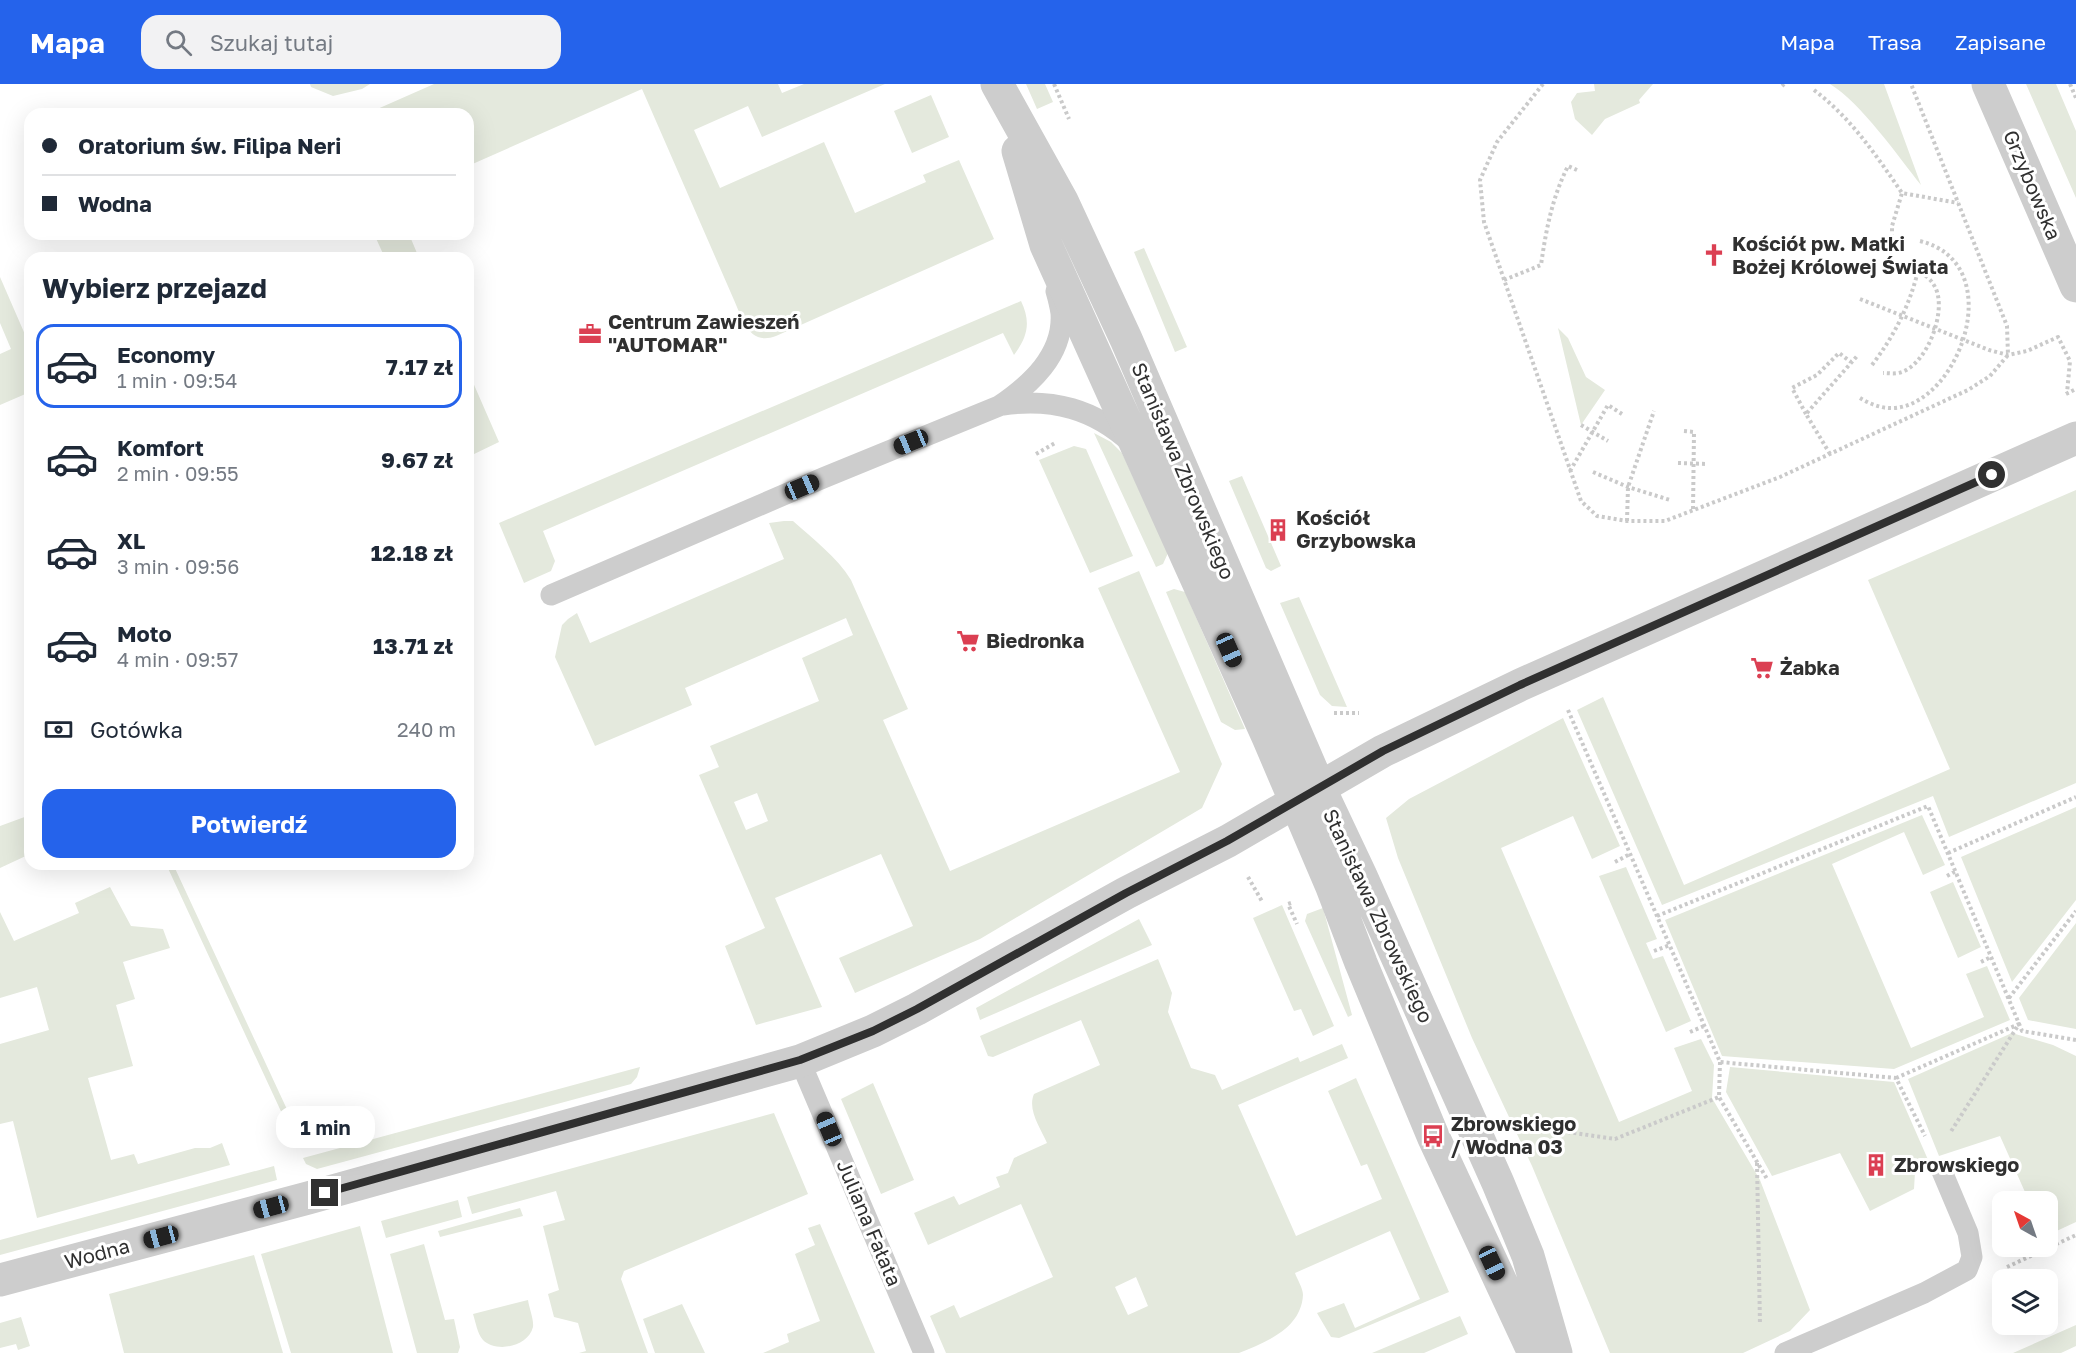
<!DOCTYPE html>
<html lang="pl">
<head>
<meta charset="utf-8">
<style>
	body { margin:0; font-family:"Golos Text",sans-serif; background:#f2f2f3; color:#1f2937; height:100vh; display:flex; flex-direction:column; font-size:22px; white-space:nowrap }
	* { box-sizing:border-box; margin:0 }
	p { font-size:20px; color:#747a83 }
	.icon { flex:none; width:33px; height:33px; fill:none; stroke:currentColor; stroke-width:2; stroke-linecap:round; stroke-linejoin:round }
	.map { position:relative; flex:1; overflow:hidden }
	.sheet { position:absolute; left:24px; top:168px; width:450px; height:618px; display:flex; flex-direction:column; background:#fff; border-radius:18px; box-shadow:0 6px 24px #0002 }
	.sheet>* { flex:none }
	.top-card { position:absolute; left:24px; top:24px; width:450px; height:132px; border-radius:18px; box-shadow:0 6px 24px #0002; display:grid; align-content:center; height:132px; padding:0 18px; background:#fff }
	.needle { width:39px; rotate:320deg }
	.fabs { position:absolute; left:1992px; top:1107px; display:grid; gap:12px }
	.fabs a { display:grid; place-items:center; width:66px; height:66px; border-radius:12px; background:#fff; box-shadow:0 6px 24px #0002; font-size:30px }
	.end { position:absolute; width:27px; height:27px; margin:-14px; border:8px solid #303030; background:#fff; box-shadow:0 0 0 3px #fff }
	.from { border-radius:50% }
	.bubble { position:absolute; height:42px; border-radius:18px; background:#fff; box-shadow:0 6px 24px #0002; font-size:20px; font-weight:700; line-height:42px; text-align:center }
	.car { position:absolute; width:18px; height:36px; margin:-18px -9px; border-radius:8px; box-shadow:0 0 4px 2px #0007; background:linear-gradient(#222 24%,#8ab4d8 0 40%,#222 0 76%,#8ab4d8 0 86%,#222 0) }
	.top-card b { display:flex; align-items:center; gap:21px; height:57px; font-size:22px }
	.top-card b+b { border-top:2px solid #e0e1e3 }
	.top-card i { width:15px; height:15px; background:#1f2937 }
	ul { padding:0; list-style:none }
	li { display:flex; align-items:center; gap:18px; height:84px; margin:0 12px 9px; padding:0 6px; border:3px solid transparent; border-radius:18px }
	li div { flex:1 }
	li b { display:block; font-size:22px }
	li em { font-style:normal; font-weight:700 }
	li.current { border-color:#2563eb }
	li>.icon { width:54px; height:54px; stroke-width:1.5 }
	h2 { padding:0 18px; font-size:27px; line-height:72px }
	.pay { display:flex; align-items:center; gap:15px; height:66px; padding:0 18px; font-size:22px }
	.pay p { margin-inline-start:auto }
	.action { display:flex; gap:12px; margin-top:auto; padding:12px 18px }
	.action a { flex:1; height:69px; border-radius:18px; background:#2563eb; color:#fff; font-size:24px; font-weight:700; line-height:69px; text-align:center }
	header { display:flex; align-items:center; gap:36px; box-sizing:border-box; height:84px; padding:0 30px; background:#2563eb; color:#fff }
	header strong { font-size:28px }
	nav { display:flex; gap:33px; margin-inline-start:auto; font-size:21px }
	.search { width:420px; height:54px; background:#f2f2f3; display:flex; align-items:center; gap:15px; box-sizing:border-box; padding:0 21px; border-radius:18px; color:#747a83; font-size:22px }
	.map>svg:first-child { display:block }
	.green { fill:#e4e9dd; fill-rule:evenodd }
	.lines { fill:none; stroke-linecap:round; stroke-linejoin:round }
	.path { stroke:#cacaca; stroke-width:4; stroke-dasharray:3 3; stroke-linecap:butt }
	.service { stroke:#cdcdcd; stroke-width:21 }
	.minor { stroke:#cdcdcd; stroke-width:33 }
	.tertiary { stroke:#cdcdcd; stroke-width:33 }
	.route { stroke:#303030; stroke-width:8 }
	.labels { text-anchor:middle; stroke-width:6; stroke-linejoin:round; paint-order:stroke }
	.street-label { font-size:20px; fill:#303030; stroke:#fff }
	.poi-label { font-size:20px; font-weight:bold; fill:#303030; stroke:#fff; text-anchor:start }
</style>
</head>
<body>
<header>
<strong>Mapa</strong>
<div class="search"><svg class="icon" aria-label="search" viewBox="0 0 24 24"><circle cx="10" cy="10" r="6"/><path d="M15 15l6 6"/></svg>Szukaj tutaj</div>
<nav><a>Mapa</a><a>Trasa</a><a>Zapisane</a></nav>
</header>
<div class="map">
<svg width="2076" height="1269" viewBox="0 0 2076 1269">
	<rect width="100%" height="100%" fill="#fff"/>
	<path class="green" d="M 310,0 L 370,0 L 362,5 L 333,12 L 311,3 Z
		M 434,0 L 778,0 L 782,9 L 804,0 L 885,0 L 762,53 L 748,22 L 694,46 L 720,104 L 824,58 L 855,129 L 926,98 L 923,91 L 959,76 L 994,155 L 776,252 C 749,262 743,236 734,216 L 642,5 L 468,82 L 468,30 L 366,30 Z
		M 1026,0 L 1045,0 L 1053,18 L 1037,25 Z
		M 1594,0 L 1653,0 L 1639,16 L 1640,19 L 1605,35 L 1592,51 L 1575,35 L 1571,18 L 1577,9 L 1595,7 Z
		M 1830,0 L 1884,0 L 1921,101 C 1897,71 1861,19 1830,0 Z
		M 2026,0 L 2056,0 L 2076,47 L 2076,114 Z
		M 931,11 L 949,53 L 912,69 L 894,27 Z
		M 374,150 L 409,150 L 419,174 L 385,174 Z
		M 1144,164 L 1187,263 L 1175,268 L 1134,168 Z
		M 0,193 L 30,262 L 30,308 L 0,321 L 0,270 L 11,265 L 0,239 Z
		M 1021,217 C 1031,238 1028,252 1014,271 L 1003,249 L 543,447 L 555,477 L 551,487 L 524,499 L 499,439 Z
		M 1558,244 L 1568,254 L 1586,293 L 1605,306 L 1581,341 Z
		M 468,287 L 499,358 L 470,372 L 468,368 Z
		M 1094,349 L 1111,358 L 1122,369 L 1168,469 L 1163,480 L 1156,483 Z
		M 1074,362 L 1086,365 L 1133,472 L 1090,489 L 1039,376 Z
		M 1242,392 L 1281,482 L 1271,487 L 1266,484 L 1229,397 Z
		M 2076,406 L 2076,699 L 1949,753 L 1933,712 L 1662,821 L 1577,626 L 1603,613 L 1684,801 L 1950,685 L 1868,496 Z
		M 784,437 L 793,437 C 813,455 837,473 851,496 L 908,625 L 883,636 L 950,787 L 1180,688 L 1098,504 L 1139,487 L 1222,680 L 1202,724 L 980,855 L 855,909 L 839,874 L 913,842 L 881,770 L 775,814 L 822,923 L 756,941 L 725,862 L 765,844 L 699,691 L 719,683 L 710,662 L 819,617 L 802,574 L 853,551 L 846,534 L 685,604 L 692,621 L 595,662 L 555,573 L 562,541 L 568,535 L 577,529 L 590,559 L 784,475 L 769,439 ZM 757,709 L 768,737 L 746,746 L 734,718 Z
		M 1174,505 L 1185,508 L 1245,645 L 1235,646 L 1221,638 L 1166,508 Z
		M 1299,513 L 1347,623 L 1332,622 L 1320,611 L 1280,519 Z
		M 1563,634 L 1620,762 L 1592,775 L 1573,732 L 1501,764 L 1619,1038 L 1692,1007 L 1674,964 L 1701,955 L 1714,981 L 1712,1014 L 1760,1096 L 1810,1226 L 1790,1247 L 1743,1269 L 1610,1269 L 1532,1082 L 1472,954 L 1398,774 L 1386,734 L 1409,715 Z
		M 2076,723 L 2076,816 L 2012,898 L 1961,773 Z
		M 30,731 L 30,770 L 0,784 L 0,742 Z
		M 1922,731 L 1945,781 L 1923,791 L 1904,748 L 1832,780 L 1911,964 L 1984,933 L 1966,890 L 1987,882 L 2010,936 L 1894,985 L 1722,972 L 1665,836 Z
		M 166,780 L 173,780 L 304,1062 L 298,1064 Z
		M 1626,783 L 1657,855 L 1646,859 L 1653,875 L 1663,872 L 1691,937 L 1666,948 L 1599,792 Z
		M 1953,798 L 1981,863 L 1958,874 L 1930,808 Z
		M 110,803 L 131,842 L 163,845 L 170,864 L 123,878 L 135,915 L 116,921 L 133,982 L 88,994 L 111,1076 L 134,1070 L 138,1080 L 195,1064 L 210,1064 L 222,1059 L 230,1081 L 37,1134 L 13,1037 L 0,1040 L 0,960 L 49,946 L 37,903 L 0,914 L 0,828 L 14,857 L 79,829 L 75,819 Z
		M 1282,821 L 1334,942 L 1313,952 L 1301,925 L 1294,927 L 1253,834 Z
		M 1323,824 L 1352,931 L 1348,933 L 1305,837 L 1307,830 Z
		M 1139,835 L 1152,861 L 980,936 L 976,924 Z
		M 2076,839 L 2076,945 L 2028,936 L 2019,914 Z
		M 1158,875 L 1172,909 L 1168,928 L 1191,984 L 1215,991 L 1222,1006 L 1298,973 L 1300,978 L 1342,960 L 1348,974 L 1238,1021 L 1296,1152 L 1382,1115 L 1367,1080 L 1361,1082 L 1328,1007 L 1356,994 L 1449,1208 L 1339,1254 L 1331,1253 L 1317,1229 L 1344,1219 L 1355,1244 L 1420,1215 L 1390,1147 L 1295,1189 C 1297,1195 1303,1204 1303,1211 C 1301,1245 1266,1258 1239,1269 L 946,1269 L 930,1232 L 954,1221 L 960,1234 L 1053,1193 L 1021,1120 L 928,1161 L 914,1129 L 954,1112 L 959,1121 L 1000,1103 L 996,1093 L 1008,1089 L 1014,1074 L 1047,1059 C 1041,1045 1027,1026 1034,1010 L 1100,981 L 1081,936 L 993,973 L 988,972 L 980,952 ZM 1136,1193 L 1148,1222 L 1128,1231 L 1115,1203 Z
		M 2012,949 L 2053,961 L 2076,972 L 2076,1138 L 2048,1151 L 2048,1118 L 2029,1117 L 2000,1052 L 1939,1072 L 1908,995 Z
		M 640,983 L 637,993 L 631,1000 L 317,1085 L 306,1080 L 303,1074 Z
		M 1730,983 L 1894,998 L 1929,1078 L 1915,1088 L 1914,1105 L 1870,1127 L 1840,1069 L 1772,1092 L 1726,1008 Z
		M 873,999 L 914,1096 L 881,1110 L 841,1015 Z
		M 774,1029 L 808,1110 L 624,1187 L 621,1195 L 648,1269 L 579,1269 L 586,1267 L 578,1239 L 554,1233 L 548,1210 L 559,1206 L 543,1142 L 565,1136 L 556,1107 L 472,1130 L 467,1113 Z
		M 274,1082 L 277,1096 L 0,1171 L 0,1156 Z
		M 458,1116 L 462,1133 L 386,1154 L 381,1137 Z
		M 520,1124 L 523,1132 L 440,1153 L 438,1147 Z
		M 820,1140 L 875,1269 L 763,1269 L 789,1258 L 787,1250 L 820,1237 L 795,1170 L 815,1161 L 808,1144 Z
		M 360,1142 L 393,1269 L 291,1269 L 261,1170 Z
		M 424,1160 L 445,1236 L 454,1235 L 460,1263 L 458,1269 L 417,1269 L 390,1170 Z
		M 254,1171 L 283,1269 L 124,1269 L 109,1210 Z
		M 528,1216 C 529,1224 534,1235 533,1243 C 528,1263 496,1269 483,1256 C 477,1249 476,1239 473,1230 Z
		M 682,1220 L 705,1269 L 655,1269 L 643,1235 Z
		M 1460,1232 L 1468,1250 L 1424,1269 L 1372,1269 Z
		M 21,1233 L 30,1262 L 18,1266 L 16,1260 L 0,1264 L 0,1239 Z
		M 2076,1241 L 2076,1262 L 2061,1269 L 2013,1269 Z"/>
	<g class="lines">
		<path class="path" d="M 1054,0 L 1069,35
			M 1543,0 L 1497,58 L 1480,96 L 1484,138 L 1581,417 L 1597,432 L 1627,437 L 1665,437 L 1780,393 L 1968,306 L 1990,292 L 2008,271 L 2007,242 L 1911,0
			M 2070,0 L 2076,14
			M 1782,2 L 1784,0
			M 1814,6 C 1851,34 1876,71 1902,109
			M 1889,183 L 1892,168 L 1892,142 L 1902,109 L 1958,119
			M 1504,196 L 1541,181 C 1546,146 1552,114 1568,82 L 1577,86
			M 1860,215 L 1989,266 L 2008,271 L 2027,267 L 2058,253 L 2070,277 L 2067,309
			M 1872,281 C 1894,252 1909,223 1918,187 C 1925,191 1931,195 1935,203 C 1948,227 1926,284 1898,289 C 1893,290 1888,289 1883,289
			M 2066,310 L 2076,305
			M 1860,314 C 1870,320 1882,325 1895,324 C 1961,318 2009,179 1920,157
			M 1806,330 L 1792,304 L 1817,291 L 1839,269 L 1851,278
			M 1581,341 L 1608,357
			M 1684,347 L 1694,348 L 1693,427
			M 1036,370 L 1055,359
			M 1830,370 L 1806,330 L 1858,271
			M 1678,379 L 1708,380
			M 1570,387 L 1608,321 L 1622,330
			M 1593,388 L 1628,403 L 1670,416
			M 1627,437 L 1628,403 L 1654,327
			M 1568,626 L 1720,978 L 1896,994 L 1925,1052
			M 1334,629 L 1359,629
			M 1948,769 L 2076,713
			M 1615,778 L 1630,770
			M 1947,792 L 1956,787
			M 1248,793 L 1263,819
			M 1291,819 L 1288,820 L 1297,840
			M 1657,832 L 1928,722 L 2022,947 L 2076,956
			M 1654,867 L 1670,861
			M 1981,878 L 1991,873
			M 2009,914 L 2076,827
			M 1690,948 L 1704,942
			M 1720,978 L 1719,1013 L 1767,1095
			M 1896,994 L 2019,940 L 1950,1049
			M 1520,1041 L 1615,1055 L 1719,1013
			M 1757,1079 L 1760,1241
			M 2007,1183 L 2076,1151"/>
		<path class="service" d="M 1003,321 C 1053,314 1094,325 1131,359
			M 551,511 L 823,394 L 999,322 C 1030,301 1064,271 1061,229 C 1060,222 1058,214 1056,207
			M 800,977 L 924,1269
			M 1785,1269 L 1924,1209 L 1967,1186 L 1972,1173 L 1968,1149 L 1941,1085"/>
		<path class="minor" d="M 1988,0 L 2076,202
			M 0,1196 L 308,1114 L 800,977 L 873,947 L 917,925 L 1126,809 L 1228,757 L 1383,667 L 1520,601 L 2076,354"/>
		<path class="tertiary" d="M 997,0 L 1062,117 L 1126,255 L 1319,703 L 1361,792 L 1498,1099 L 1528,1172 L 1556,1269
			M 1018,67 L 1046,161 L 1268,653 L 1332,803 L 1361,879 L 1433,1052 L 1534,1269"/>
	</g>
	<g class="lines">
		<path class="route" d="M 325,1109 L 800,976 L 873,947 L 917,925 L 1126,809 L 1227,757 L 1383,667 L 1520,601 L 1992,391"/>
	</g>
	<defs>
		<g id="church-bare" transform="scale(1.8)"><path d="M-1.2-6h2.4v3.5h3.3v2.4h-3.3V6h-2.4V-.1h-3.3v-2.4h3.3Z" fill="#db3f52" stroke="#fff" stroke-width="2.5" paint-order="stroke"/></g>
		<g id="office-bare" transform="scale(1.8)"><path d="M-6-3h4V-5.5h4V-3h4V5H-6ZM-1-4.5V-3h2v-1.5ZM-6 0V1H6V0Z" fill="#db3f52" stroke="#fff" stroke-width="2.5" paint-order="stroke"/></g>
		<g id="building-bare" transform="scale(1.8)"><path d="M-4-6H4V6H1V3H-1V6H-4ZM-2.5-4.3h1.7v1.8h-1.7ZM.8-4.3h1.7v1.8H.8ZM-2.5-1h1.7V.8h-1.7ZM.8-1h1.7V.8H.8Z" fill="#db3f52" stroke="#fff" stroke-width="2.5" paint-order="stroke"/></g>
		<g id="supermarket-bare" transform="scale(1.8)"><path d="M-6-5.5h2.5l.6 2H6L4.5 2H-2.5L-4.4-4H-6ZM-1.5 3.2a1.3 1.3 0 1 0 .1 0ZM3 3.2a1.3 1.3 0 1 0 .1 0Z" fill="#db3f52" stroke="#fff" stroke-width="2.5" paint-order="stroke"/></g>
		<g id="bus-bare" transform="scale(1.8)"><path d="M-5-6H5V4H4V6H2V4H-2V6H-4V4H-5ZM-3.5-4V0h7V-4ZM-3.5 1.2v1.5H-2V1.2ZM2 1.2v1.5H3.5V1.2Z" fill="#db3f52" stroke="#fff" stroke-width="2.5" paint-order="stroke"/></g>
	</defs>
	<g fill-rule="evenodd">
		<use href="#church-bare" x="1714" y="171"/>
		<use href="#office-bare" x="590" y="250"/>
		<use href="#building-bare" x="1278" y="446"/>
		<use href="#supermarket-bare" x="968" y="557"/>
		<use href="#supermarket-bare" x="1762" y="584"/>
		<use href="#bus-bare" x="1433" y="1052"/>
		<use href="#building-bare" x="1876" y="1081"/>
	</g>
	<g class="labels">
		<g class="street-label">
			<text transform="translate(2032 101) rotate(67)" y="7">Grzybowska</text>
			<text transform="translate(1183 387) rotate(67)" y="7">Stanisława Zbrowskiego</text>
			<text transform="translate(1378 832) rotate(65)" y="7">Stanisława Zbrowskiego</text>
			<text transform="translate(869 1139) rotate(67)" y="7">Juliana Fałata</text>
			<text transform="translate(97 1170) rotate(-15)" y="7">Wodna</text>
		</g>
		<g class="poi-label">
			<text x="1732" y="167">Kościół pw. Matki<tspan x="1732" dy="23">Bożej Królowej Świata</tspan></text>
			<text x="608" y="245">Centrum Zawieszeń<tspan x="608" dy="23">"AUTOMAR"</tspan></text>
			<text x="1296" y="441">Kościół<tspan x="1296" dy="23">Grzybowska</tspan></text>
			<text x="986" y="564">Biedronka</text>
			<text x="1780" y="591">Żabka</text>
			<text x="1451" y="1047">Zbrowskiego<tspan x="1451" dy="23">/ Wodna 03</tspan></text>
			<text x="1894" y="1088">Zbrowskiego</text>
		</g>
	</g>
</svg>
<div class="fabs">
<a><svg class="needle" viewBox="-14 -14 28 28"><path d="M0-13l5 13h-10z" fill="#e53935"/><path d="M0 13l5-13h-10z" fill="#747a83"/></svg></a>
<a><svg class="icon" aria-label="layers" viewBox="0 0 24 24"><path d="M12 4l9 5-9 5-9-5zM3 14l9 5 9-5"/></svg></a>
</div>
<i class="end from" style="left:1992px;top:391px"></i>
<i class="end" style="left:325px;top:1109px"></i>
<div class="bubble" style="left:276px;top:1022px;width:99px">1 min</div>
<i class="car" style="left:911px;top:358px;rotate:248deg"></i>
<i class="car" style="left:802px;top:403px;rotate:67deg"></i>
<i class="car" style="left:1229px;top:566px;rotate:156deg"></i>
<i class="car" style="left:829px;top:1045px;rotate:337deg"></i>
<i class="car" style="left:271px;top:1123px;rotate:255deg"></i>
<i class="car" style="left:161px;top:1153px;rotate:255deg"></i>
<i class="car" style="left:1492px;top:1179px;rotate:155deg"></i>
<div class="top-card">
<b><i class="from"></i>Oratorium św. Filipa Neri</b>
<b><i></i>Wodna</b>
</div>
<section class="sheet">
<h2>Wybierz przejazd</h2>
<ul>
<li class="current"><svg class="icon" aria-label="car" viewBox="0 0 24 24"><path d="M5 17H2v-5l4-1 3-4h7l3 4 3 1v5h-3M9 17h6M6 11h13"/><circle cx="7" cy="17" r="2"/><circle cx="17" cy="17" r="2"/></svg><div><b>Economy</b><p>1 min · 09:54</p></div><em>7.17 zł</em></li>
<li><svg class="icon" aria-label="car" viewBox="0 0 24 24"><path d="M5 17H2v-5l4-1 3-4h7l3 4 3 1v5h-3M9 17h6M6 11h13"/><circle cx="7" cy="17" r="2"/><circle cx="17" cy="17" r="2"/></svg><div><b>Komfort</b><p>2 min · 09:55</p></div><em>9.67 zł</em></li>
<li><svg class="icon" aria-label="car" viewBox="0 0 24 24"><path d="M5 17H2v-5l4-1 3-4h7l3 4 3 1v5h-3M9 17h6M6 11h13"/><circle cx="7" cy="17" r="2"/><circle cx="17" cy="17" r="2"/></svg><div><b>XL</b><p>3 min · 09:56</p></div><em>12.18 zł</em></li>
<li><svg class="icon" aria-label="car" viewBox="0 0 24 24"><path d="M5 17H2v-5l4-1 3-4h7l3 4 3 1v5h-3M9 17h6M6 11h13"/><circle cx="7" cy="17" r="2"/><circle cx="17" cy="17" r="2"/></svg><div><b>Moto</b><p>4 min · 09:57</p></div><em>13.71 zł</em></li>
</ul>
<div class="pay"><svg class="icon" aria-label="cash" viewBox="0 0 24 24"><path d="M3 7h18v10H3z"/><circle cx="12" cy="12" r="2"/></svg>Gotówka<p>240 m</p></div>
<div class="action"><a>Potwierdź</a></div>
</section>
</div>
</body>
</html>
